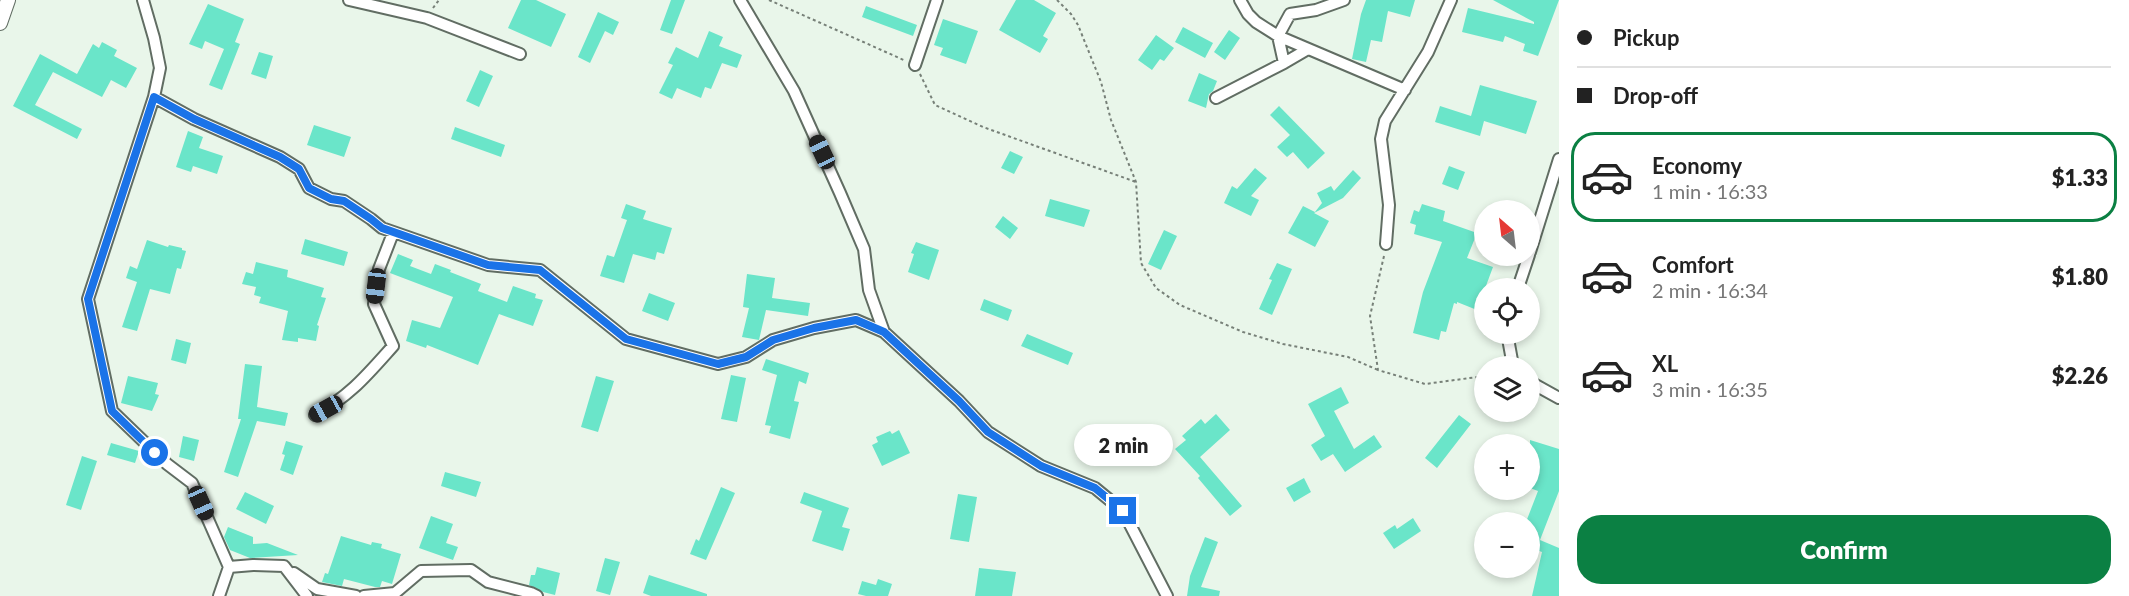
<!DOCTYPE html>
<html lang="en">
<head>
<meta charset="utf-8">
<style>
	body { margin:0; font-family:Lato,sans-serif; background:#f2f2f2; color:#222; height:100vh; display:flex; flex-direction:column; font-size:22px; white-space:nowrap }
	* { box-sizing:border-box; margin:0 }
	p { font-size:20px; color:#767676 }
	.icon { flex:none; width:33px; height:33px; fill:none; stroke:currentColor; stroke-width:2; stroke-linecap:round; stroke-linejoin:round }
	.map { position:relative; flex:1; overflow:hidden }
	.panel { display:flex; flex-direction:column; background:#fff; width:570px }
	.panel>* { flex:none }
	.top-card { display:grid; align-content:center; height:132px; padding:0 18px; background:#fff }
	.needle { width:39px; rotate:332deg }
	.controls { position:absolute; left:1474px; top:200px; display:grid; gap:12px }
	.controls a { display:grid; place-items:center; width:66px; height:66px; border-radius:50%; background:#fff; box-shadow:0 3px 9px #0003; font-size:30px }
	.end { position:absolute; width:27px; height:27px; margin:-14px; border:8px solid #1a73e8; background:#fff; box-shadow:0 0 0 3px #fff }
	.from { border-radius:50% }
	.bubble { position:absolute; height:42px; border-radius:21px; background:#fff; box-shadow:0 3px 9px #0003; font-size:20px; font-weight:800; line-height:42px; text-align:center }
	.car { position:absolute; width:18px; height:36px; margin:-18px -9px; border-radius:8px; box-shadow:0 0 4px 2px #0007; background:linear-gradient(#222 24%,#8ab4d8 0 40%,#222 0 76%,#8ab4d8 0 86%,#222 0) }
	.top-card b { display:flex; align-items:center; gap:21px; height:57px; font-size:22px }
	.top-card b+b { border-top:2px solid #e0e0e0 }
	.top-card i { width:15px; height:15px; background:#222 }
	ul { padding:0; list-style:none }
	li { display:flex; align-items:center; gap:18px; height:90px; margin:0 12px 9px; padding:0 6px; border:3px solid transparent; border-radius:24px }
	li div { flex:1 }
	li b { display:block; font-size:22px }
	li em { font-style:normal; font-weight:800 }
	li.selected { border-color:#0b8043 }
	li>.icon { width:54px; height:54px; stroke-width:1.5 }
	.action { display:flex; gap:12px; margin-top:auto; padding:12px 18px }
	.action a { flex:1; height:69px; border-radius:24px; background:#0b8043; color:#fff; font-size:24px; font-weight:800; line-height:69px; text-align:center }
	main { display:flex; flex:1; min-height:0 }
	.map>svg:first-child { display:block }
	.building { fill:#6ae5c9 }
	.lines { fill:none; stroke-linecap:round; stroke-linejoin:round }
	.minor-casing { stroke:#616d63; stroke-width:14 }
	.tertiary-casing { stroke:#616d63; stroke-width:16 }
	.path { stroke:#778078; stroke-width:2; stroke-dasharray:3 3; stroke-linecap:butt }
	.minor { stroke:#fff; stroke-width:10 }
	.tertiary { stroke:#fff; stroke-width:14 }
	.route { stroke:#1a73e8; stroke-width:8 }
</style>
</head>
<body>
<main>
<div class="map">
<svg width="1559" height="596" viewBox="0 0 1559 596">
	<rect width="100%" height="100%" fill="#e9f6ea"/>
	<path class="building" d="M 521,0 L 536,0 L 566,14 L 551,47 L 508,28 Z
		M 671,0 L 685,0 L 672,34 L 660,30 Z
		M 1016,0 L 1034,0 L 1056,13 L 1043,36 L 1048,39 L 1040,53 L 999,30 Z
		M 1366,0 L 1415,0 L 1410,17 L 1388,11 L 1382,42 L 1371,40 L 1366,62 L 1352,59 L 1361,14 Z
		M 1493,0 L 1559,0 L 1538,56 L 1523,51 L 1525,44 L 1505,36 L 1503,42 L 1462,32 L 1468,8 L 1534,24 L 1534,22 Z
		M 208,4 L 244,19 L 235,42 L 240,44 L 222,90 L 209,85 L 224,49 L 205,41 L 202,49 L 189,44 Z
		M 866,6 L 917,25 L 913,36 L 862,17 Z
		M 598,12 L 619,22 L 613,35 L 605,31 L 590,63 L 578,57 Z
		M 943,19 L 978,31 L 966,64 L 940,55 L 943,48 L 934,45 Z
		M 1183,27 L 1213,43 L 1205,58 L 1175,42 Z
		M 1229,30 L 1240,38 L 1225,60 L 1214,52 Z
		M 709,31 L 723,37 L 719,46 L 742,55 L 737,68 L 722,63 L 711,89 L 705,87 L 701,98 L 677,88 L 672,99 L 659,93 L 673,65 L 668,63 L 676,47 L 698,58 Z
		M 1156,35 L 1174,48 L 1164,61 L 1160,59 L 1152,70 L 1138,60 Z
		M 102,42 L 117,50 L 114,56 L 137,68 L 126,88 L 111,80 L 102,97 L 53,72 L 35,105 L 82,129 L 77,139 L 13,106 L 40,54 L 77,74 L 93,44 L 99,48 Z
		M 259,52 L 273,56 L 266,79 L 251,74 Z
		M 480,70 L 493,76 L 479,107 L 466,101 Z
		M 1199,73 L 1217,81 L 1213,91 L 1209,94 L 1206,108 L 1188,101 Z
		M 1480,85 L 1537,101 L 1526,134 L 1484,121 L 1480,136 L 1435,122 L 1440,106 L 1471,116 Z
		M 1279,106 L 1325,153 L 1308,169 L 1293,152 L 1287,157 L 1277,147 L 1290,135 L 1270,115 Z
		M 314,125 L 351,137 L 344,157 L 307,145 Z
		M 455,127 L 505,145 L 501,157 L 451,139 Z
		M 188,131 L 203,137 L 199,148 L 223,156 L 217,174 L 193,166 L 191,172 L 176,167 Z
		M 1010,151 L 1023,157 L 1014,174 L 1001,168 Z
		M 1449,166 L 1465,172 L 1458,190 L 1442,184 Z
		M 1255,168 L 1267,178 L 1251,196 L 1259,200 L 1251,216 L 1224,203 L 1232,186 L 1237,189 Z
		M 1353,170 L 1361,178 L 1343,198 L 1314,213 L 1329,221 L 1315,247 L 1288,233 L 1303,206 L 1315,212 L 1322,203 L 1317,193 L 1331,186 L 1334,191 Z
		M 1050,199 L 1090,210 L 1084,227 L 1045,216 Z
		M 626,204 L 646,211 L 643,219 L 672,228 L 664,254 L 657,252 L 655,260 L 633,254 L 624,283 L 600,276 L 607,255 L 614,257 L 627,220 L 621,218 Z
		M 1422,204 L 1445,211 L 1443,221 L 1477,233 L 1467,258 L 1493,267 L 1477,310 L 1457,302 L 1457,304 L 1454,303 L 1446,332 L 1441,331 L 1439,340 L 1413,333 L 1423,292 L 1442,242 L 1414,234 L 1416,225 L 1410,223 L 1414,210 L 1419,212 Z
		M 1003,216 L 1018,228 L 1010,239 L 995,227 Z
		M 1164,230 L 1177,236 L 1161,270 L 1148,264 Z
		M 305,239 L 348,252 L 344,266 L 301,254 Z
		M 147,240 L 168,247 L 169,245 L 182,248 L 182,250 L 186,251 L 181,269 L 177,268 L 170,294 L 150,289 L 137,331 L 122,327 L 137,282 L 126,278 L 130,266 L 137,269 Z
		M 916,242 L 939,250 L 929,280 L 908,272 L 914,254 L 911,253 Z
		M 398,254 L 413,260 L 410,266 L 431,274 L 435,264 L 451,270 L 450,272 L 481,284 L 478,291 L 507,302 L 513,286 L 536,294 L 535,298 L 543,300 L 533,326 L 499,314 L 478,365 L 427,345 L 426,348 L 406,341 L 412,320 L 440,328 L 453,297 L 390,273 Z
		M 256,262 L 288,270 L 287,277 L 324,288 L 321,297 L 326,298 L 317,325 L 319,326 L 316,341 L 298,338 L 298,342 L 282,340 L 288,311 L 259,303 L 261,297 L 254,295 L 256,287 L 242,284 L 246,272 L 253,274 Z
		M 1277,263 L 1292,269 L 1272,315 L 1259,309 L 1272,280 L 1269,279 Z
		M 747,274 L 775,278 L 772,298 L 810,303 L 808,316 L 766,310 L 759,340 L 742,337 L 749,308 L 743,307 Z
		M 649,293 L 675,303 L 668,321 L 642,311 Z
		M 984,299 L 1012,310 L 1008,321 L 980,310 Z
		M 1027,334 L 1073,353 L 1068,365 L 1021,346 Z
		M 176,339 L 191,343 L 186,364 L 171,360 Z
		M 766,359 L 809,373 L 806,384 L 799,381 L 794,401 L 799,402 L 790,439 L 769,433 L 771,426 L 765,425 L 777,375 L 762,370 Z
		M 245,364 L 262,366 L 257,407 L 288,413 L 285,426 L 257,421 L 238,477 L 224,472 L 241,419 L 238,419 Z
		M 731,375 L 746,378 L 737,422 L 721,419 Z
		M 128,376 L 158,383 L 155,394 L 159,395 L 152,411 L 121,403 Z
		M 596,376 L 614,381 L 598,432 L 581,427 Z
		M 1341,387 L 1349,403 L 1334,411 L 1354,449 L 1374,435 L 1382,447 L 1345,472 L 1333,454 L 1321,461 L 1311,445 L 1325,436 L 1308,404 Z
		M 1216,414 L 1230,430 L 1200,457 L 1242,506 L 1230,516 L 1198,478 L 1200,476 L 1175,449 L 1186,440 L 1182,436 L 1201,419 L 1205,424 Z
		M 1459,415 L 1471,424 L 1437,468 L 1425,458 Z
		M 899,430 L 910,453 L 882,466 L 872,445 L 878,442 L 876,437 L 890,431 L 892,434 Z
		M 183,436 L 199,440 L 194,461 L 179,457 Z
		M 1530,440 L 1559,449 L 1559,491 L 1540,540 L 1559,548 L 1559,596 L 1532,596 L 1542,552 L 1536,550 L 1530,563 L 1530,522 L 1526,522 L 1538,491 L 1530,488 Z
		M 286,441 L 303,446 L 293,475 L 280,470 L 285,455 L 282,454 Z
		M 111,443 L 139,451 L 135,463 L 107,455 Z
		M 82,456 L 97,461 L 81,510 L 66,505 Z
		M 445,472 L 481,482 L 476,497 L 441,486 Z
		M 1304,478 L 1311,492 L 1294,502 L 1286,488 Z
		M 721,487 L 735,493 L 706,560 L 690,554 L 696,539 L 699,541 Z
		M 245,492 L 274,506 L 266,524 L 236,509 Z
		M 804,492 L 849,508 L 842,527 L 850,529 L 843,551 L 812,541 L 822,511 L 800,503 Z
		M 958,494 L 977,497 L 969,542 L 950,539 Z
		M 431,516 L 453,524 L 446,543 L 458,547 L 453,560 L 419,548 Z
		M 1413,518 L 1421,531 L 1394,549 L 1383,533 L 1395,525 L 1397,529 Z
		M 228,527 L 253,537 L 253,544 L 267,543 L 298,555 L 250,558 L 230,550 L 224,537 Z
		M 341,536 L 371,545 L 372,542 L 382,544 L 381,548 L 401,554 L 392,584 L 382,581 L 380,587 L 375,587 L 344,579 L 342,586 L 322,582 L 325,573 L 328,574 Z
		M 1205,537 L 1218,542 L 1201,587 L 1220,591 L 1219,596 L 1187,596 L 1190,576 Z
		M 605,558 L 620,562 L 610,595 L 596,591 Z
		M 537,567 L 560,573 L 555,595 L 543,592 L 529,585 L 531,575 L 535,575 Z
		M 979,568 L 1016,572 L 1012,596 L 975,596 Z
		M 649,575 L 707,594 L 707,596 L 651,596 L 643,593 Z
		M 878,579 L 892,584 L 888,596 L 866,596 L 858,594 L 862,581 L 876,585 Z"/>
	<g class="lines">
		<g class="minor-casing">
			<path id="minor" d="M 143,0 L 154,38 L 160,68 L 154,97 L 194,119 L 280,157 L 299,169 L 309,188 L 331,199 L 344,201 L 371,219 L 382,228 L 488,265 L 540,270 L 626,339 L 718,364 L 746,357 L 773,340 L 814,328 L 856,320 L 884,332 L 959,401 L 988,432 L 1041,466 L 1095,488 L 1123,511 L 1167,596
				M 349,0 L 427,18 L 520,54
				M 740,0 L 794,91 L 840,193 L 864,249 L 869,290 L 884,332
				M 1240,0 L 1248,14 L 1256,22 L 1278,36 L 1405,90
				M 1284,63 L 1308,49
				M 915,65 L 937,0
				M 154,97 L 88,299 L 112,411 L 167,464 L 192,483 L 229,567 L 253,565 L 284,566 L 307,596
				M 1216,98 L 1284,63 L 1278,36 L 1290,14 L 1316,10 L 1344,0
				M 1386,244 L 1389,205 L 1381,139 L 1385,121 L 1428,52 L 1451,0
				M 1530,252 L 1559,159
				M 1518,288 L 1529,255
				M 1507,333 L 1513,366
				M 1530,382 L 1559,398
				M 315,415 C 350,396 367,375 393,346 L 374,304 L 379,269 L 393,233
				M 294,573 L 317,589 L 356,596
				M 219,596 L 229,567
				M 364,596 L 395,593 L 421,571 L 471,570 L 488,582 L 531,593 L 537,596"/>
		</g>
		<g class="tertiary-casing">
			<path id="tertiary" d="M 0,23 L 8,0"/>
		</g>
		<path class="path" d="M 769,0 L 906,61
			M 1057,0 L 1071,14 L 1078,25 L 1101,82 L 1111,120 L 1136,182 L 1141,263 L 1156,288 L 1180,305 L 1243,332 L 1283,344 L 1348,357 L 1378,370
			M 433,8 L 439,0
			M 920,74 L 935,105 L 983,127 L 1136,182
			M 1384,256 L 1370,316 L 1378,370 L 1425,384 L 1485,376"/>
		<use href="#minor" class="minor"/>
		<use href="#tertiary" class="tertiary"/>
	</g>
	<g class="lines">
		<path class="route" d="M 155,453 L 112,411 L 88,299 L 154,97 L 194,119 L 280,157 L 299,169 L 309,188 L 331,199 L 344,201 L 371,219 L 382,228 L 488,265 L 540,270 L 626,339 L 718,364 L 746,357 L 773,340 L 814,328 L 856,320 L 884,332 L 959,401 L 988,432 L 1041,466 L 1095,488 L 1123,511"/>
	</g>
</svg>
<div class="controls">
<a><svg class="needle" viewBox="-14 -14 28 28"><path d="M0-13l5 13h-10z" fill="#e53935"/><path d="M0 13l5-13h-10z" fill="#767676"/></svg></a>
<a><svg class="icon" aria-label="locate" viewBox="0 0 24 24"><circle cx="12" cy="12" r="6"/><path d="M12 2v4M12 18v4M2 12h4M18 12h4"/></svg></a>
<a><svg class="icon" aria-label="layers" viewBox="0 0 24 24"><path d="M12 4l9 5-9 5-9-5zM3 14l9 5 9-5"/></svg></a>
<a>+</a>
<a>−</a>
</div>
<i class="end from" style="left:155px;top:453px"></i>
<i class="end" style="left:1123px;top:511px"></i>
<div class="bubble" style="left:1074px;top:424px;width:99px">2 min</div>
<i class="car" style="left:822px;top:152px;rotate:335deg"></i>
<i class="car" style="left:376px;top:286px;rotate:187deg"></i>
<i class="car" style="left:326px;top:409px;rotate:241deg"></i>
<i class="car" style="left:201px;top:503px;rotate:156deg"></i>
</div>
<section class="panel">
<div class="top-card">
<b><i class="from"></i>Pickup</b>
<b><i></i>Drop-off</b>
</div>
<ul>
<li class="selected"><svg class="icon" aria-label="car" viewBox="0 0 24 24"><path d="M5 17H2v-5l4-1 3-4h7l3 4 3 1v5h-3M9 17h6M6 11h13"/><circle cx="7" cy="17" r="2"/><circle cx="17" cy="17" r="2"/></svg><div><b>Economy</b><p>1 min · 16:33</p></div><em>$1.33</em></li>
<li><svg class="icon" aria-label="car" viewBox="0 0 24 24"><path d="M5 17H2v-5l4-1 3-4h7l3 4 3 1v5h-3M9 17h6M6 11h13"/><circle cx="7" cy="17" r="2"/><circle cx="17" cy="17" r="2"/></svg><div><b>Comfort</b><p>2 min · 16:34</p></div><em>$1.80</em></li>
<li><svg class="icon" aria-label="car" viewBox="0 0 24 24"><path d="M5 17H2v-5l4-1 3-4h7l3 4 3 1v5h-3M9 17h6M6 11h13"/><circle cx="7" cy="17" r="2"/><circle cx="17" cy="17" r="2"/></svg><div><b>XL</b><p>3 min · 16:35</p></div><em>$2.26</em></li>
</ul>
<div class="action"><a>Confirm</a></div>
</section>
</main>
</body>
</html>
